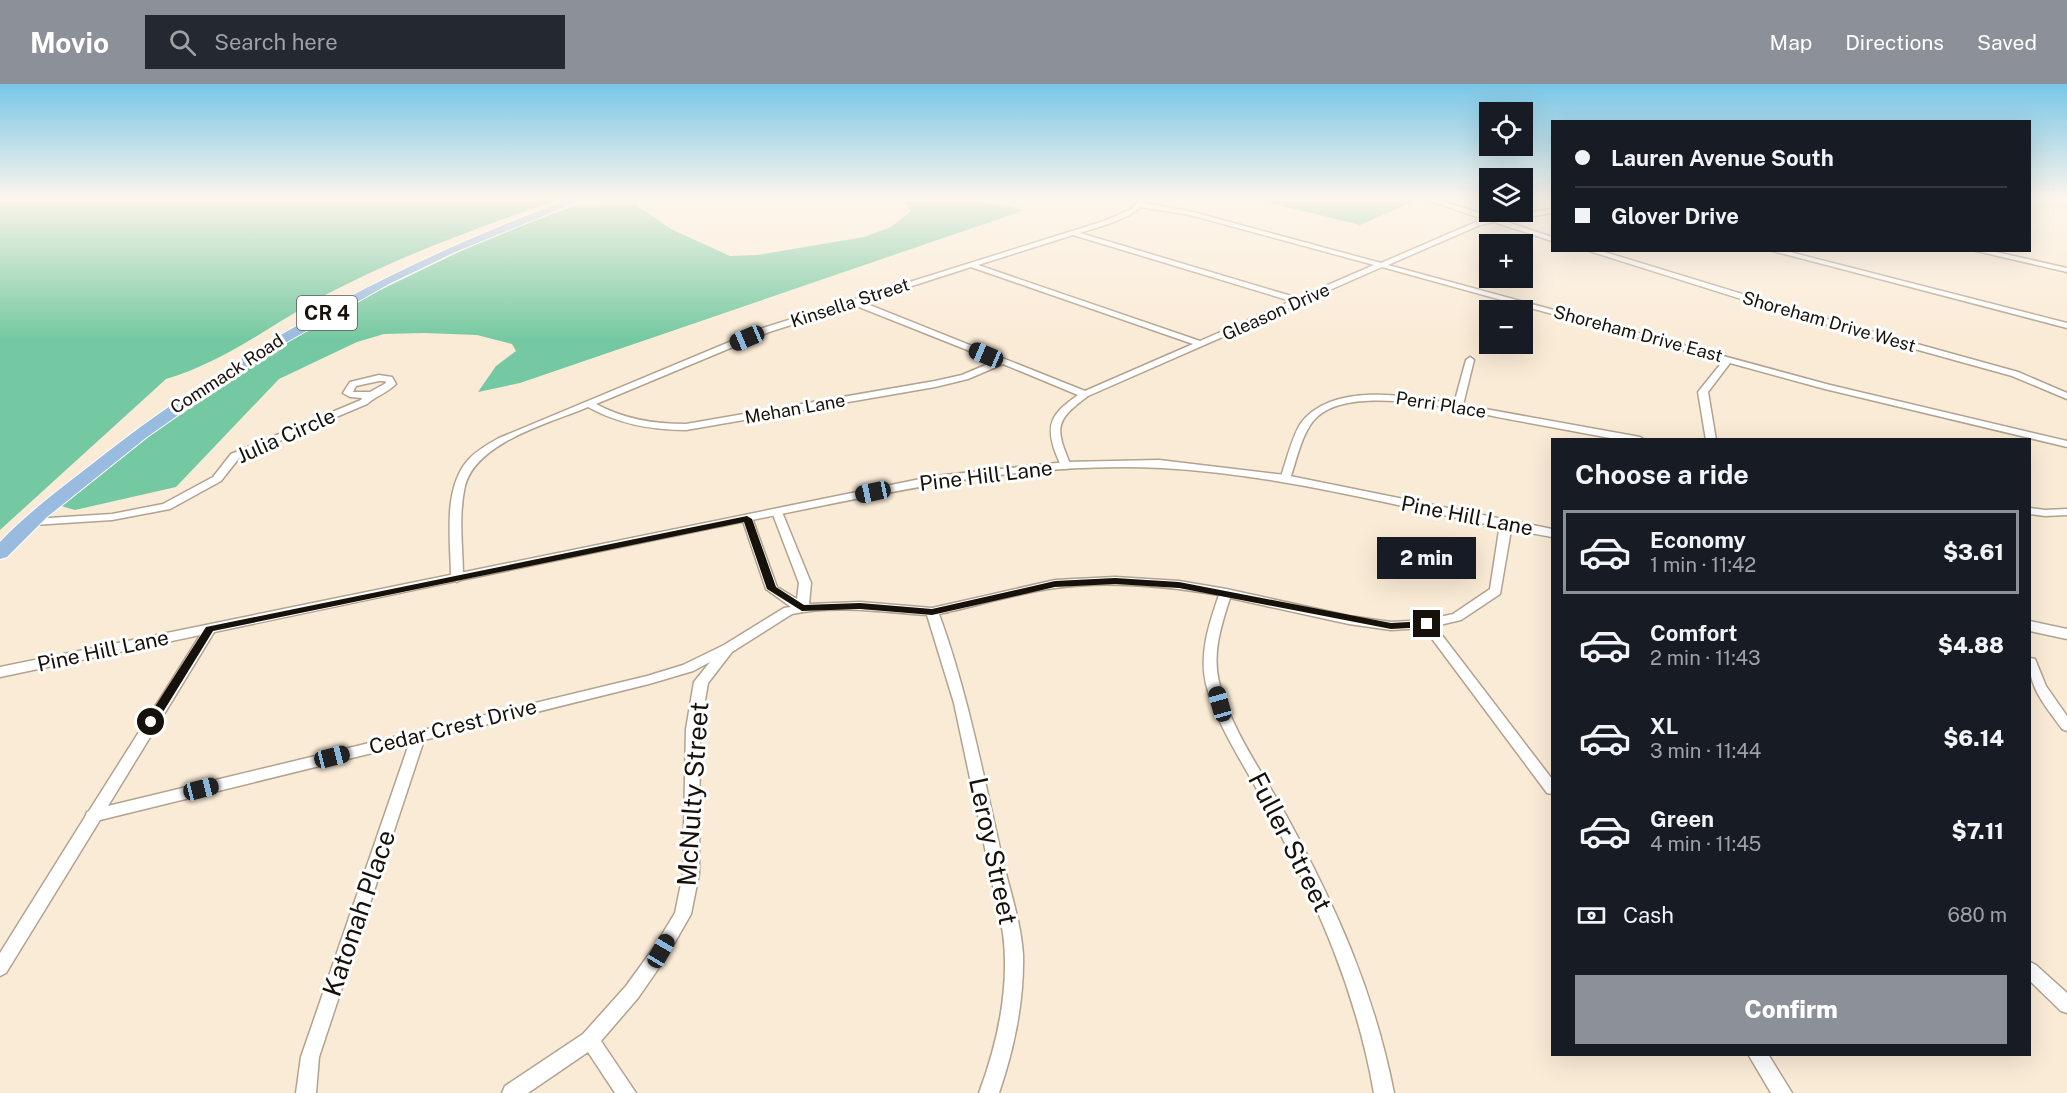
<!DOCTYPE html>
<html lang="en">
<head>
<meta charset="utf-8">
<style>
	body { margin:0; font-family:"Public Sans",sans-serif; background:#242831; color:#f1f3f6; height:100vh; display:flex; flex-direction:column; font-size:22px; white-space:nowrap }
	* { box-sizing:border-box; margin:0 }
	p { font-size:20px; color:#9ea1a6 }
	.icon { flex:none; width:33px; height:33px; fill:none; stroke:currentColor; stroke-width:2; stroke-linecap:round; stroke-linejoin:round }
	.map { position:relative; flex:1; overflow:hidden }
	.details { position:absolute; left:1551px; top:354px; width:480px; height:618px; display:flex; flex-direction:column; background:#171b24; border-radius:0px; box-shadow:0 6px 24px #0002 }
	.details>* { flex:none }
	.top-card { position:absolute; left:1551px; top:36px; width:480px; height:132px; border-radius:0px; box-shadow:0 6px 24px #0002; display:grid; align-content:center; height:132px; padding:0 24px; background:#171b24 }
	.tools { position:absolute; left:1479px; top:18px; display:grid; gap:12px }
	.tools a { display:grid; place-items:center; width:54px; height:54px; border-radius:0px; background:#171b24; box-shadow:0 6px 24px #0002; font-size:30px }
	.end { position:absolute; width:27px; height:27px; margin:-14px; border:8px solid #16110a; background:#fff; box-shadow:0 0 0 3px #fff }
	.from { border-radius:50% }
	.bubble { position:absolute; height:42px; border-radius:0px; background:#171b24; box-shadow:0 6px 24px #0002; font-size:20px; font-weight:800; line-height:42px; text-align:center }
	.car { position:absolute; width:18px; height:36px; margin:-18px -9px; border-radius:8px; box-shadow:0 0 4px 2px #0007; background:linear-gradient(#222 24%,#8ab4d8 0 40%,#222 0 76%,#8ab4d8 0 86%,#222 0) }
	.top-card b { display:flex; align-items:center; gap:21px; height:57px; font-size:22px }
	.top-card b+b { border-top:2px solid #363941 }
	.top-card i { width:15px; height:15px; background:#f1f3f6 }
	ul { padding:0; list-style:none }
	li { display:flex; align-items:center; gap:18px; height:84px; margin:0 12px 9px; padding:0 12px; border:3px solid transparent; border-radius:0px }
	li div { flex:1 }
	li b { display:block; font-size:22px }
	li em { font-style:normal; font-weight:800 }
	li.current { border-color:#8c9099 }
	li>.icon { width:54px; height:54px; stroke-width:1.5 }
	h2 { padding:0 24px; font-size:27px; line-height:72px }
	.pay { display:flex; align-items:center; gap:15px; height:66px; padding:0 24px; font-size:22px }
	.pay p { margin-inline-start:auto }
	.button { display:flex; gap:12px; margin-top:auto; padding:12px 24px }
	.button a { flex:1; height:69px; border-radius:0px; background:#8c9099; color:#fff; font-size:24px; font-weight:800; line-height:69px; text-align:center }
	header { display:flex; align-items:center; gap:36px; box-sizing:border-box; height:84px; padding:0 30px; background:#8c9099; color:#fff }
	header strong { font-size:28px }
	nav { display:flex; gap:33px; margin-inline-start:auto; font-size:21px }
	.search { width:420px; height:54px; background:#242831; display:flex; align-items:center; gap:15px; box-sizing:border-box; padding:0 21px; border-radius:0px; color:#9ea1a6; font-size:22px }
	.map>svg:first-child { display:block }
	.education { fill:#f7dcda }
	.forest { fill:#75c9a2 }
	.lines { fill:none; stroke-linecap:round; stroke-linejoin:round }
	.minor-casing { stroke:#b1a390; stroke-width:3 }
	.tertiary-casing { stroke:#b1a390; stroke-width:3 }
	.primary-casing { stroke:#fff; stroke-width:2 }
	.minor { fill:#fff; fill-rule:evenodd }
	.tertiary { fill:#fff; fill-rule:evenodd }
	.primary { fill:#99bbdf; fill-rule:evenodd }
	.route { fill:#16110a }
	.labels { text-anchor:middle; stroke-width:6; stroke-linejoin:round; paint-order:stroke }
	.far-street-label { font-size:18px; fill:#16110a; stroke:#fff }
	.shield { fill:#fff; stroke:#5c5854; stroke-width:1.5 }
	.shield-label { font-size:20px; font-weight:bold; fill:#16110a }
	.street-label { font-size:21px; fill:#16110a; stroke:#fff }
	.near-street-label { font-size:26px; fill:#16110a; stroke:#fff }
</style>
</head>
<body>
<header>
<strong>Movio</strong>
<div class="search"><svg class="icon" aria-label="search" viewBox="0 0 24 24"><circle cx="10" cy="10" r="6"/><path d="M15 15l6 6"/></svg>Search here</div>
<nav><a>Map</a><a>Directions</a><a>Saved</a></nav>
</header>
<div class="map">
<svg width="2067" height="1009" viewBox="0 0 2067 1009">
	<rect width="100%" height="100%" fill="#faebd6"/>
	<path class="education" d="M 2030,114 L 2067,114 L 2067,131 L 2030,122 Z"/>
	<path class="forest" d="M 0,114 L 563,114 C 487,141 411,167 339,204 C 281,233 228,277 166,295 L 0,446 Z
		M 894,114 L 962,114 L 1025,126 L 520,299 L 478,308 L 496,282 L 516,267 L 512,260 L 477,251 L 424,249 L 384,250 L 357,258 L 279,295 L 176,403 L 75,426 L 61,422 L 199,312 L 343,224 L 490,153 L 574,122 L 636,121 L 671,145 L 730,172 L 758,171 L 864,153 L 891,143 L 911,127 L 902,117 Z
		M 1249,114 L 1421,114 L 1360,141 Z"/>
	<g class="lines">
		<g class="minor-casing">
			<path id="minor" d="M 1141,114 L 1148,114 L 1144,119 L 1193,128 L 1381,179 L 1476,138 L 1486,136 L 1428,116 L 1427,114 L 1433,114 L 1495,134 L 1552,125 L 1552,129 L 1504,137 L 1552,153 L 1552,157 L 1494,138 L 1480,141 L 1388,181 L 1830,301 L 2067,357 L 2067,363 L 1825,305 L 1730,279 L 1708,308 L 1716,356 L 1706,356 L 1698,308 L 1723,277 L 1382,183 L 1088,312 C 1054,337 1055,344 1071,382 L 1066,385 C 1060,382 1059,377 1056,370 C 1044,339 1053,329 1078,311 L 1003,280 L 968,295 L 935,303 L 686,346 C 651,346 619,340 588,323 C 550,339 476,358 465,402 C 458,432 463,464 463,494 L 457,498 L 451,494 C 451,457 442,406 468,376 C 476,367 488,360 499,354 L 763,244 L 1104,137 L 1132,125 ZM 1140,123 L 1190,131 L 1374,181 L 1298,214 L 1080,149 C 1097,143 1128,136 1140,123 ZM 1073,151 L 1291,217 L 1200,257 L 978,181 ZM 971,183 L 1193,260 L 1085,307 L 862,218 ZM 854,221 L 995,277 L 962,291 L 935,297 L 686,340 C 653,340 624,335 596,320 L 769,248 Z
				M 1586,166 L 1598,166 L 1798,227 L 2018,288 L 2067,309 L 2067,315 L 2012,292 L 1792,231 Z
				M 1769,166 L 1782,166 L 2067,239 L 2067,244 Z
				M 1972,166 L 1987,166 L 2067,184 L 2067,188 Z
				M 1470,273 L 1474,276 L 1463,321 L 1640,353 L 1645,356 L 1621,356 C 1583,349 1546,342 1508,335 C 1464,327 1353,299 1317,333 C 1302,347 1297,375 1290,395 L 1285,398 L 1280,395 C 1286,379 1292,352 1301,339 C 1333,297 1410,312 1454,320 L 1466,276 Z
				M 379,291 L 392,293 L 396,300 C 387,309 376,312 367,320 L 239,374 L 221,397 L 170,425 L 112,436 L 33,441 L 27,438 L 33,435 L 112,430 L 163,420 L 213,393 L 231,370 L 361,316 L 362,314 L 350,313 L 343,309 L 350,298 ZM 379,297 L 385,297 L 386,299 L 370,308 L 353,308 L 356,302 Z
				M 2030,424 L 2045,426 L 2067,425 L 2067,431 L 2045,432 L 2030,430 Z
				M 777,425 L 782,428 L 811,499 L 809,520 L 860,518 L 932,524 L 1055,496 L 1115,493 L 1179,497 L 1226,505 L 1349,532 L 1391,538 L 1427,536 L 1453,530 L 1490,505 L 1500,440 L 1502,438 L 1510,438 L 1512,440 L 1500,510 L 1461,536 L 1435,542 L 1552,695 L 1552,710 L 1547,709 L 1424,544 L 1391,546 L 1349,540 L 1230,514 C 1221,542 1212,569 1219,598 C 1231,647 1264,690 1287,733 C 1336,823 1374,907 1394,1009 L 1374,1009 C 1356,906 1318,822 1270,730 C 1249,687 1218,646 1206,600 C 1199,569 1209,540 1219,511 C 1166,502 1109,496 1055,504 C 1017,509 976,522 939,530 C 968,609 983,691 1002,773 C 1009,805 1021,837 1023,871 C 1024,918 1014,965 999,1009 L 979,1009 C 998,958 1010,903 1003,849 L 954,619 L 927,531 C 883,528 836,521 792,530 L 732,568 L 708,599 L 700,645 L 699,790 L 691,830 L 667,872 L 638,914 L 601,957 L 636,1009 L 615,1009 L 588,968 L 528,1009 L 502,1009 L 505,1002 L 583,950 L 626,902 L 655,862 L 675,829 L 683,790 L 686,645 L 694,598 L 710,578 L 693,587 L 649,600 L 424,656 L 319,973 L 316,1009 L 296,1009 L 301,973 L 409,660 L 100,736 L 6,889 L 0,892 L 0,869 L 85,733 L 87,728 L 89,727 L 206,542 L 210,541 L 216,545 L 108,722 L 647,592 L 683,581 L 724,561 L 784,524 L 791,523 L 766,505 L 742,434 L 743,432 L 747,431 L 752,434 L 777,503 L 797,515 L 799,499 L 772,428 Z
				M 2030,574 L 2035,575 L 2046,602 L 2067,632 L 2067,647 L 2062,645 C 2046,622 2027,603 2030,574 Z
				M 2030,878 L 2036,881 L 2067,909 L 2067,929 L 2061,927 L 2030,897 Z
				M 1748,970 L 1768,970 L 1792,1009 L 1771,1009 Z"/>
		</g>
		<g class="tertiary-casing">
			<path id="tertiary" d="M 1159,376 L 1285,391 L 1552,445 L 1552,453 C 1423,430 1294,391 1162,384 C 1009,376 856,416 707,445 C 471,493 236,544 0,593 L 0,583 L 935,392 L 1066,378 Z
				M 2030,537 L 2067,545 L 2067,555 L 2030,547 Z"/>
		</g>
		<g class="primary-casing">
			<path id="primary" d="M 572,114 L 587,114 L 453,169 L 389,200 L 264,271 L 147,353 L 47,433 L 7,473 L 0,475 L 0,458 C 30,426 67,400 101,373 C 244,261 402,177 572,114 Z"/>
		</g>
		<use href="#minor" class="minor"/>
		<use href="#tertiary" class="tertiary"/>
		<use href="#primary" class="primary"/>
	</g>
	<linearGradient id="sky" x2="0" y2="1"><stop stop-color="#79c6e6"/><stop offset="0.45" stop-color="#fdf6ed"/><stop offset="1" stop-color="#fdf6ed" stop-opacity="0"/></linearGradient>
	<rect width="2067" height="255" fill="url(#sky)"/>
	<path class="route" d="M 747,432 L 752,435 L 776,503 L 804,521 L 860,519 L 932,525 L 1055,497 L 1115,494 L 1179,498 L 1391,539 L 1427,537 L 1432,540 L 1427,543 L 1391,545 L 1179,504 L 1115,500 L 1055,503 L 932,531 L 860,525 L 802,527 L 767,505 L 744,438 L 213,547 L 155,641 L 147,641 L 145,638 L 206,543 Z"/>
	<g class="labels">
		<g class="far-street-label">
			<text transform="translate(850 219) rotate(-18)" y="6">Kinsella Street</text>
			<text transform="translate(1276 228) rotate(-24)" y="6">Gleason Drive</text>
			<text transform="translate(1829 238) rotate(16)" y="6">Shoreham Drive West</text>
			<text transform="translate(1638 250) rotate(15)" y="6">Shoreham Drive East</text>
			<text transform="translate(227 290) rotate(-33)" y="6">Commack Road</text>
			<text transform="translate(1441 321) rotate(9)" y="6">Perri Place</text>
			<text transform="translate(795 325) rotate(-10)" y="6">Mehan Lane</text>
		</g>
		<rect class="shield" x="297" y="212" width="60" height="34" rx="4.5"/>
		<g class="shield-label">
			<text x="327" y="236">CR 4</text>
		</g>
		<g class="street-label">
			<text transform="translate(286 352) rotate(-24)" y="7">Julia Circle</text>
			<text transform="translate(986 392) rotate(-7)" y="7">Pine Hill Lane</text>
			<text transform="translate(1467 432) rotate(11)" y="7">Pine Hill Lane</text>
			<text transform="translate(103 567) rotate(-12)" y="7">Pine Hill Lane</text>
			<text transform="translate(453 643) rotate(-14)" y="7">Cedar Crest Drive</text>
		</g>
		<g class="near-street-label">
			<text transform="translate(693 710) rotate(-86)" y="9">McNulty Street</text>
			<text transform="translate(1290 758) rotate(63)" y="9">Fuller Street</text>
			<text transform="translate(993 767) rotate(78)" y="9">Leroy Street</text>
			<text transform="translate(359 829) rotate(-71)" y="9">Katonah Place</text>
		</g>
	</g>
</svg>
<div class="tools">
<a><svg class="icon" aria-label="locate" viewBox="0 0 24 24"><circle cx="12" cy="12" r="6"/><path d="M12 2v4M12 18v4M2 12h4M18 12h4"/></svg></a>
<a><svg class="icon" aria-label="layers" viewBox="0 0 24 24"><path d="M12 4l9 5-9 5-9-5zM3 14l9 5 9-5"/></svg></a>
<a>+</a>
<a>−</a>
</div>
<i class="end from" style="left:151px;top:638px"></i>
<i class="end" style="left:1427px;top:540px"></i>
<div class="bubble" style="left:1377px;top:453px;width:99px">2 min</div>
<i class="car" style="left:747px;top:254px;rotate:247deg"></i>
<i class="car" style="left:986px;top:271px;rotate:293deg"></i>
<i class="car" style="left:873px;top:408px;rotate:258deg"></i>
<i class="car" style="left:1220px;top:620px;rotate:344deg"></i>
<i class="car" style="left:332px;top:673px;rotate:76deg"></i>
<i class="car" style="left:201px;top:705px;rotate:76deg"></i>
<i class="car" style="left:661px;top:867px;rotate:30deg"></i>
<div class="top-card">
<b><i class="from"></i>Lauren Avenue South</b>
<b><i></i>Glover Drive</b>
</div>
<section class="details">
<h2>Choose a ride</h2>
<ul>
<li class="current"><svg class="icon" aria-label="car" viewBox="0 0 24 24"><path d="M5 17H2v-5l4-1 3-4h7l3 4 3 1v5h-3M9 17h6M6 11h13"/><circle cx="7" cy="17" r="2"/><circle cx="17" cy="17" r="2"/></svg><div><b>Economy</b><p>1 min · 11:42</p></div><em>$3.61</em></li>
<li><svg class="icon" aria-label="car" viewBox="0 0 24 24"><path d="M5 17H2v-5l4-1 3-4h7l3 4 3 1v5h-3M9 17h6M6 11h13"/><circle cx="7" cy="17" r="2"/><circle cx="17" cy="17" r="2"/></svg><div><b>Comfort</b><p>2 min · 11:43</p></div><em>$4.88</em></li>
<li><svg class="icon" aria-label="car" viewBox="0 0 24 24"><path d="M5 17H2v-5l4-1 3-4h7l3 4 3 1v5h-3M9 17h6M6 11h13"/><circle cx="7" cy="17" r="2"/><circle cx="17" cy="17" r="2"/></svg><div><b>XL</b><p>3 min · 11:44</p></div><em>$6.14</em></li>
<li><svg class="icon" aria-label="car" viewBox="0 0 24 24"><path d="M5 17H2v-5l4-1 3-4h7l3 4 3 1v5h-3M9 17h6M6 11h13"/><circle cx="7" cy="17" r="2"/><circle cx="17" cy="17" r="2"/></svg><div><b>Green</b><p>4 min · 11:45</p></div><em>$7.11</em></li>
</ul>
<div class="pay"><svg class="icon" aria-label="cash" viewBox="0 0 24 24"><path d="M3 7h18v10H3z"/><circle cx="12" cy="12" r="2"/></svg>Cash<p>680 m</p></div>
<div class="button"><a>Confirm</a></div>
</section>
</div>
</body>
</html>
